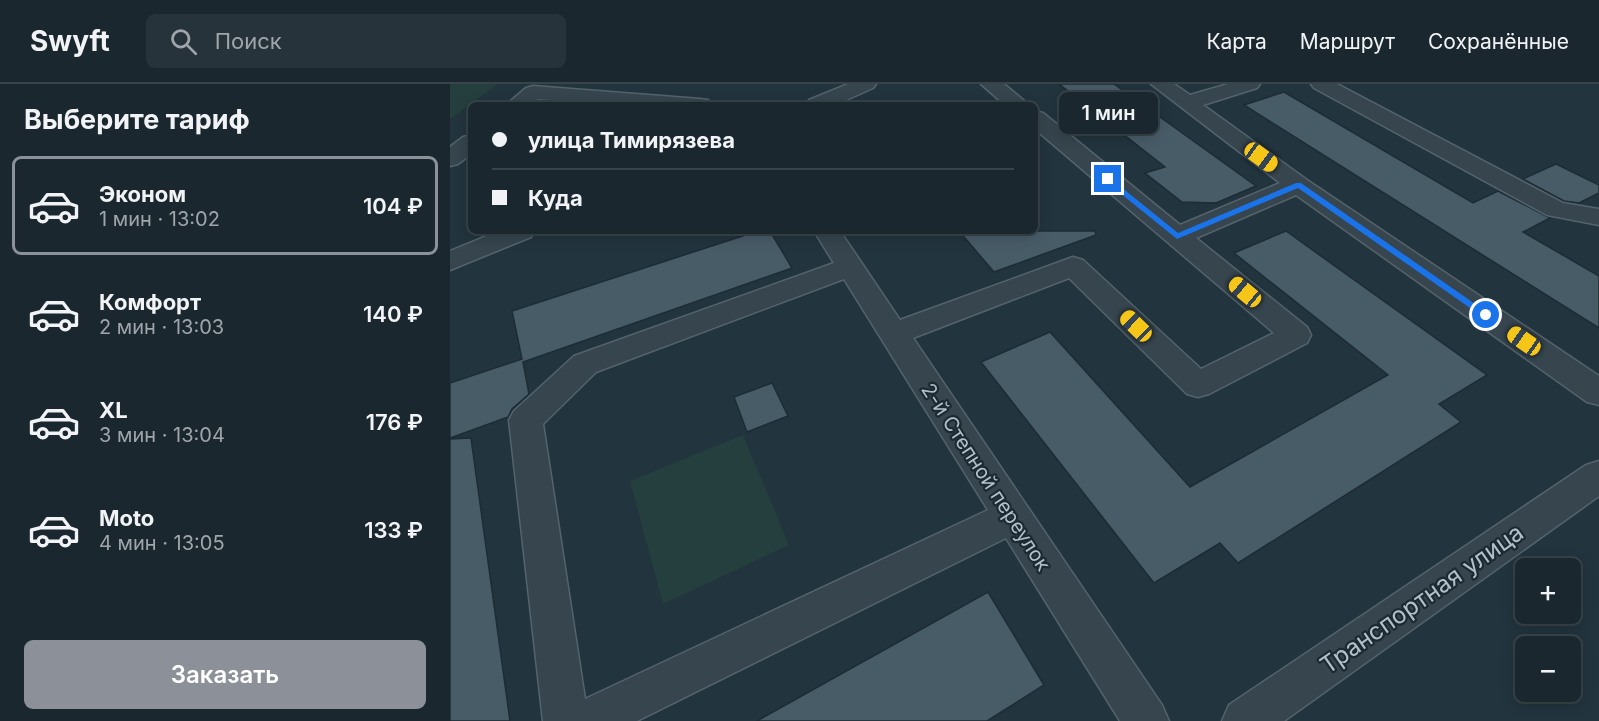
<!DOCTYPE html>
<html lang="ru">
<head>
<meta charset="utf-8">
<style>
	body { margin:0; font-family:Inter,sans-serif; background:#27333a; color:#f1f3f6; height:100vh; display:flex; flex-direction:column; font-size:22px; white-space:nowrap }
	* { box-sizing:border-box; margin:0 }
	p { font-size:20px; color:#9fa5aa }
	.icon { flex:none; width:33px; height:33px; fill:none; stroke:currentColor; stroke-width:2; stroke-linecap:round; stroke-linejoin:round }
	.map { position:relative; flex:1; overflow:hidden }
	.panel { display:flex; flex-direction:column; background:#1a272e; width:450px }
	.panel>* { flex:none }
	.hud { position:absolute; left:18px; top:18px; width:570px; height:132px; border-radius:9px; box-shadow:0 3px 15px #0003,0 0 0 2px #38444a; display:grid; align-content:center; height:132px; padding:0 24px; background:#1a272e }
	.controls { position:absolute; left:1065px; top:474px; display:grid; gap:12px }
	.controls a { display:grid; place-items:center; width:66px; height:66px; border-radius:9px; background:#1a272e; box-shadow:0 3px 15px #0003,0 0 0 2px #38444a; font-size:30px }
	.end { position:absolute; width:27px; height:27px; margin:-14px; border:8px solid #1a73e8; background:#fff; box-shadow:0 0 0 3px #fff }
	.from { border-radius:50% }
	.bubble { position:absolute; height:42px; border-radius:9px; background:#1a272e; box-shadow:0 3px 15px #0003,0 0 0 2px #38444a; font-size:20px; font-weight:600; line-height:42px; text-align:center }
	.car { position:absolute; width:18px; height:36px; margin:-18px -9px; border-radius:8px; box-shadow:0 0 4px 2px #0007; background:linear-gradient(#f5c518 24%,#345 0 40%,#f5c518 0 76%,#345 0 86%,#f5c518 0) }
	.hud b { display:flex; align-items:center; gap:21px; height:57px; font-size:22px }
	.hud b+b { border-top:2px solid #38444a }
	.hud i { width:15px; height:15px; background:#f1f3f6 }
	ul { padding:0; list-style:none }
	li { display:flex; align-items:center; gap:18px; height:99px; margin:0 12px 9px; padding:0 12px; border:3px solid transparent; border-radius:9px }
	li div { flex:1 }
	li b { display:block; font-size:22px }
	li em { font-style:normal; font-weight:600 }
	li.active { border-color:#8c9099 }
	li>.icon { width:54px; height:54px; stroke-width:1.5 }
	h2 { padding:0 24px; font-size:27px; line-height:72px }
	.cta { display:flex; gap:12px; margin-top:auto; padding:12px 24px }
	.cta a { flex:1; height:69px; border-radius:9px; background:#8c9099; color:#fff; font-size:24px; font-weight:600; line-height:69px; text-align:center }
	header { display:flex; align-items:center; gap:36px; box-sizing:border-box; height:84px; padding:0 30px; background:#1a272e; border-bottom:2px solid #38444a }
	header strong { font-size:28px }
	nav { display:flex; gap:33px; margin-inline-start:auto; font-size:21px }
	.search { width:420px; height:54px; background:#27333a; display:flex; align-items:center; gap:15px; box-sizing:border-box; padding:0 21px; border-radius:9px; color:#9fa5aa; font-size:22px }
	main { display:flex; flex:1; min-height:0 }
	.map>svg:first-child { display:block }
	.green { fill:#243f3d }
	.building { fill:#485c68; stroke:#1d2c35; stroke-width:1.5 }
	.lines { fill:none; stroke-linecap:round; stroke-linejoin:round }
	.minor-casing { stroke:#54636c; stroke-width:3 }
	.minor { fill:#36454e; fill-rule:evenodd }
	.route { fill:#1a73e8 }
	.labels { text-anchor:middle; stroke-width:4.5; stroke-linejoin:round; paint-order:stroke }
	.street-label { font-size:20px; fill:#b2c0c9; stroke:#1b2a33 }
	.near-street-label { font-size:24px; fill:#b2c0c9; stroke:#1b2a33 }
</style>
</head>
<body>
<header>
<strong>Swyft</strong>
<div class="search"><svg class="icon" aria-label="search" viewBox="0 0 24 24"><circle cx="10" cy="10" r="6"/><path d="M15 15l6 6"/></svg>Поиск</div>
<nav><a>Карта</a><a>Маршрут</a><a>Сохранённые</a></nav>
</header>
<main>
<section class="panel">
<h2>Выберите тариф</h2>
<ul>
<li class="active"><svg class="icon" aria-label="car" viewBox="0 0 24 24"><path d="M5 17H2v-5l4-1 3-4h7l3 4 3 1v5h-3M9 17h6M6 11h13"/><circle cx="7" cy="17" r="2"/><circle cx="17" cy="17" r="2"/></svg><div><b>Эконом</b><p>1 мин · 13:02</p></div><em>104 ₽</em></li>
<li><svg class="icon" aria-label="car" viewBox="0 0 24 24"><path d="M5 17H2v-5l4-1 3-4h7l3 4 3 1v5h-3M9 17h6M6 11h13"/><circle cx="7" cy="17" r="2"/><circle cx="17" cy="17" r="2"/></svg><div><b>Комфорт</b><p>2 мин · 13:03</p></div><em>140 ₽</em></li>
<li><svg class="icon" aria-label="car" viewBox="0 0 24 24"><path d="M5 17H2v-5l4-1 3-4h7l3 4 3 1v5h-3M9 17h6M6 11h13"/><circle cx="7" cy="17" r="2"/><circle cx="17" cy="17" r="2"/></svg><div><b>XL</b><p>3 мин · 13:04</p></div><em>176 ₽</em></li>
<li><svg class="icon" aria-label="car" viewBox="0 0 24 24"><path d="M5 17H2v-5l4-1 3-4h7l3 4 3 1v5h-3M9 17h6M6 11h13"/><circle cx="7" cy="17" r="2"/><circle cx="17" cy="17" r="2"/></svg><div><b>Moto</b><p>4 мин · 13:05</p></div><em>133 ₽</em></li>
</ul>
<div class="cta"><a>Заказать</a></div>
</section>
<div class="map">
<svg width="1149" height="637" viewBox="0 0 1149 637">
	<rect width="100%" height="100%" fill="#22343e"/>
	<path class="green" d="M 0,0 L 48,0 L 0,35 Z
		M 293,351 L 339,461 L 213,520 L 180,397 Z"/>
	<path class="building" d="M 609,0 L 664,0 L 806,102 L 766,119 L 732,118 L 695,89 L 715,83 Z
		M 834,8 L 1023,119 L 1048,107 L 1100,134 L 1073,148 L 1149,192 L 1149,244 L 794,21 Z
		M 1106,80 L 1149,101 L 1149,109 L 1129,119 L 1114,117 L 1073,95 Z
		M 308,147 L 320,147 L 342,184 L 73,278 L 79,310 L 62,325 L 58,333 L 0,354 L 0,299 L 72,275 L 62,227 Z
		M 509,147 L 645,147 L 646,151 L 544,188 Z
		M 836,147 L 1037,291 L 989,320 L 1011,338 L 788,479 L 770,459 L 704,499 L 531,278 L 600,248 L 740,403 L 938,291 L 784,169 Z
		M 322,299 L 338,332 L 297,348 L 284,313 Z
		M 21,354 L 60,637 L 0,637 L 0,355 Z
		M 538,508 L 594,601 L 537,637 L 307,637 Z"/>
	<g class="lines">
		<g class="minor-casing">
			<path id="minor" d="M 398,0 L 426,0 L 423,4 L 385,21 L 356,21 L 359,16 Z
				M 531,0 L 554,0 L 579,21 L 555,21 Z
				M 701,0 L 724,0 L 740,11 L 778,0 L 810,0 L 807,4 L 753,21 L 857,96 L 1149,292 L 1149,321 L 1137,318 L 846,111 L 746,154 L 857,243 L 861,251 L 857,259 L 759,310 L 748,313 L 737,310 L 619,194 L 463,254 L 712,621 L 719,637 L 670,637 L 556,454 L 187,637 L 93,637 L 59,336 L 64,327 L 124,272 L 384,179 L 364,147 L 390,147 L 450,236 L 623,173 L 633,176 L 751,285 L 824,249 L 585,45 L 585,27 L 593,29 L 730,141 L 830,99 ZM 394,195 L 538,426 L 135,615 L 93,340 L 146,288 Z
				M 861,0 L 887,0 L 1113,119 L 1149,125 L 1149,141 L 1097,131 L 864,4 Z
				M 83,2 L 250,15 L 258,16 L 261,21 L 168,21 L 88,15 L 80,21 L 56,21 L 76,4 Z
				M 21,51 L 21,70 L 8,80 L 0,82 L 0,63 L 13,53 Z
				M 49,147 L 85,147 L 81,153 L 0,186 L 0,167 Z
				M 1149,377 L 1149,412 L 834,637 L 772,637 L 779,621 L 1136,381 Z"/>
		</g>
		<use href="#minor" class="minor"/>
	</g>
	<path class="route" d="M 655,94 L 660,94 L 728,149 L 846,99 L 851,99 L 1041,231 L 1033,233 L 848,104 L 727,155 L 655,97 Z"/>
	<g class="labels">
		<g class="street-label">
			<text transform="translate(536 393) rotate(57)" y="7">2-й Степной переулок</text>
		</g>
		<g class="near-street-label">
			<text transform="translate(972 515) rotate(-35)" y="8">Транспортная улица</text>
		</g>
	</g>
</svg>
<div class="controls">
<a>+</a>
<a>−</a>
</div>
<i class="end from" style="left:1036px;top:231px"></i>
<i class="end" style="left:658px;top:95px"></i>
<div class="bubble" style="left:609px;top:8px;width:99px">1 мин</div>
<i class="car" style="left:811px;top:73px;rotate:126deg"></i>
<i class="car" style="left:795px;top:208px;rotate:310deg"></i>
<i class="car" style="left:686px;top:242px;rotate:314deg"></i>
<i class="car" style="left:1074px;top:257px;rotate:305deg"></i>
<div class="hud">
<b><i class="from"></i>улица Тимирязева</b>
<b><i></i>Куда</b>
</div>
</div>
</main>
</body>
</html>
